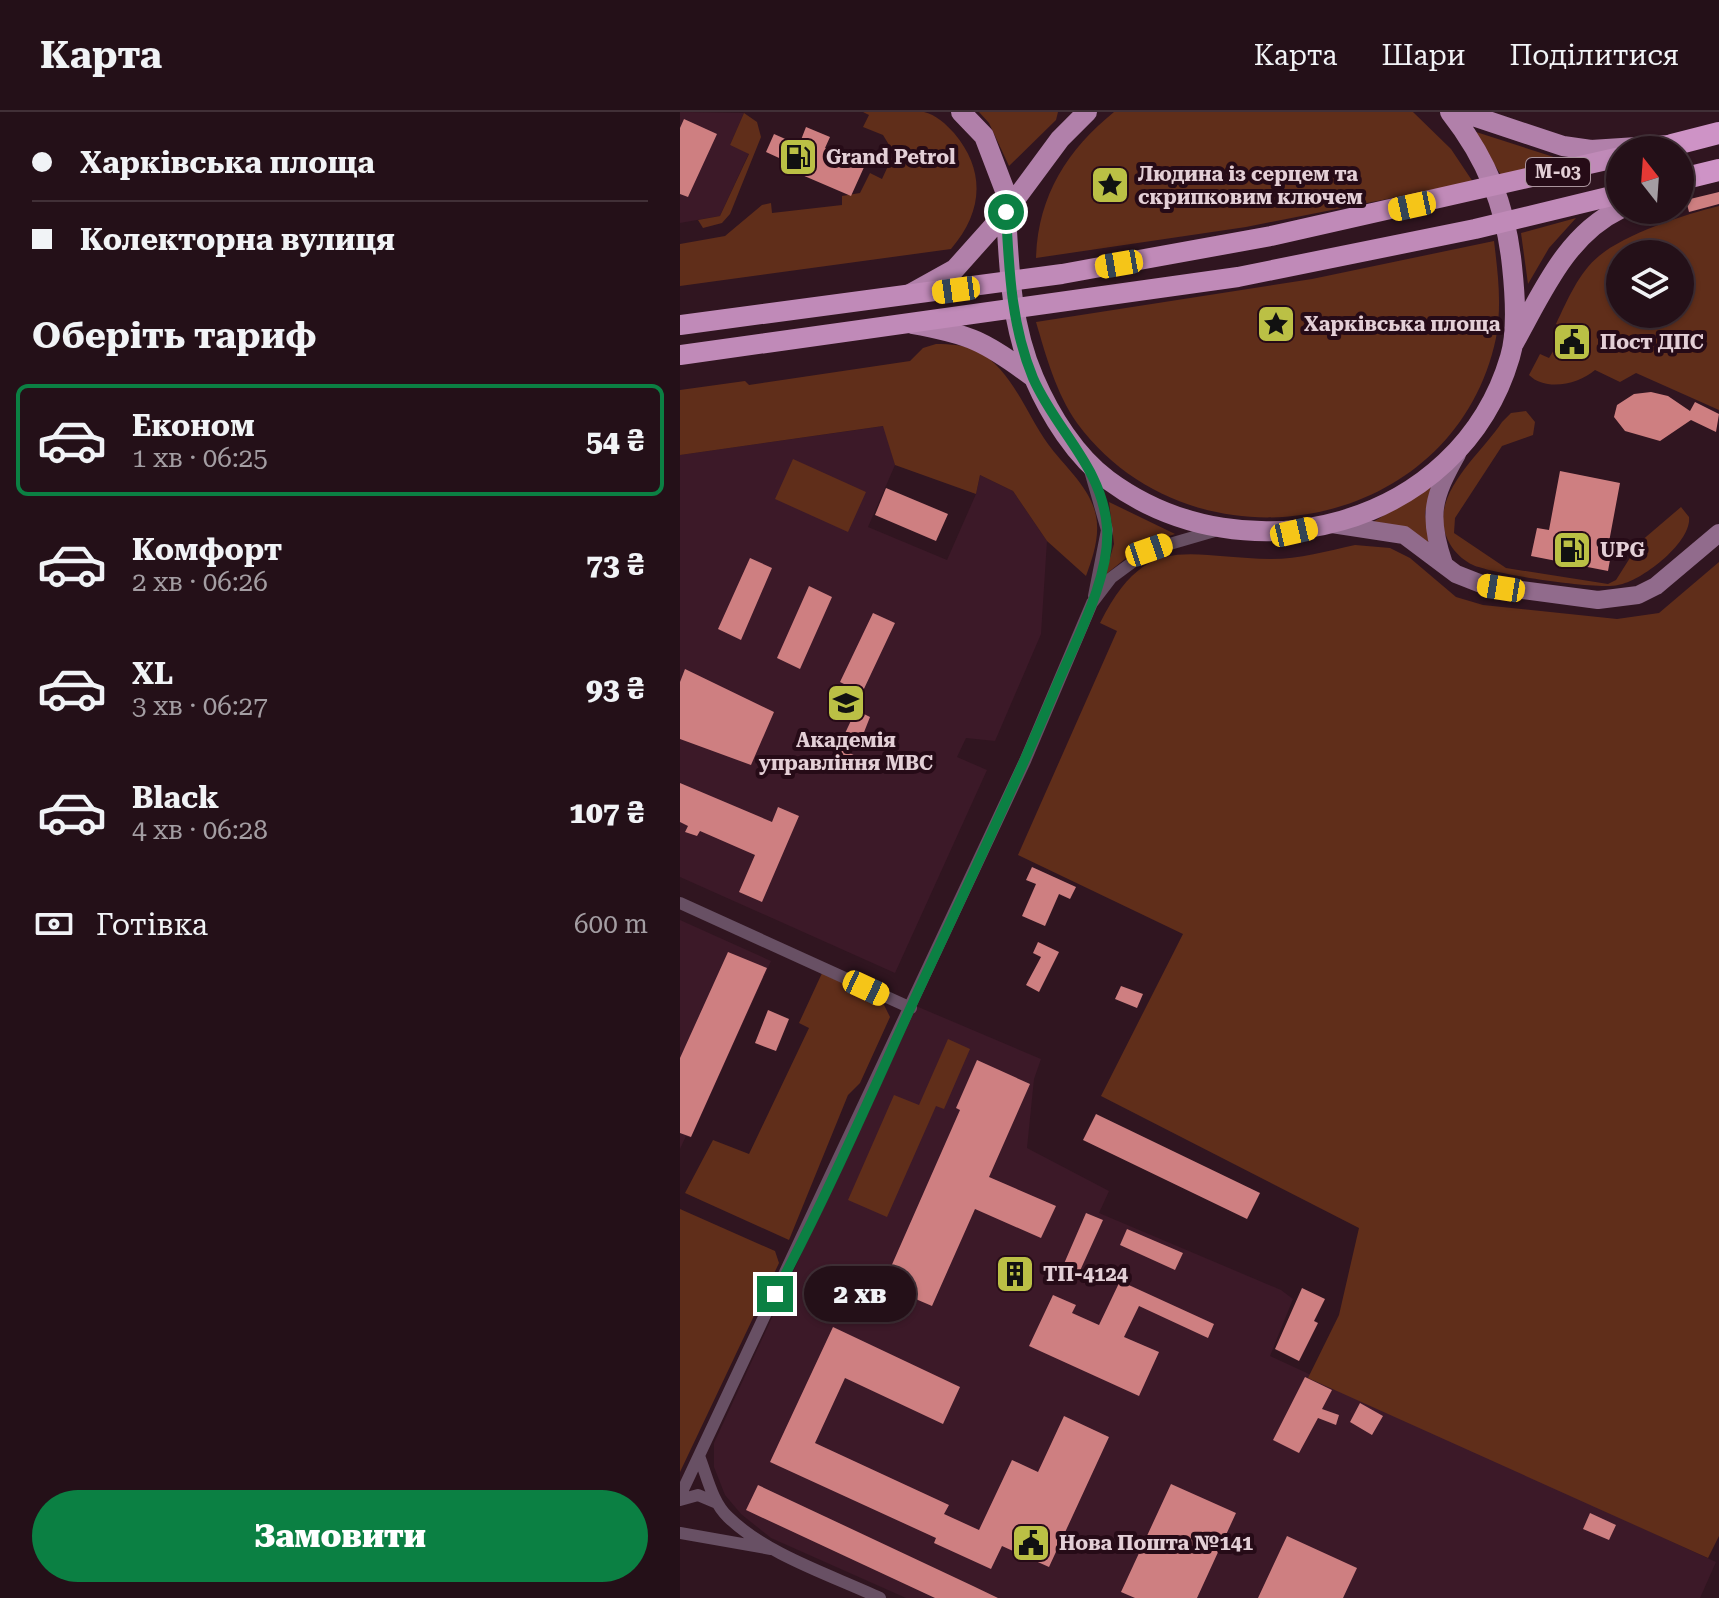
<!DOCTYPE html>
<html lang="uk">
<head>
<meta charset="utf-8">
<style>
	body { margin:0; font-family:"Roboto Serif",serif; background:#301e25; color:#f1f3f6; height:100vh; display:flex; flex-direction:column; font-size:30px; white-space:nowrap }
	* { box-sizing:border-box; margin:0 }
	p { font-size:26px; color:#a39da2 }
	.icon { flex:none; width:44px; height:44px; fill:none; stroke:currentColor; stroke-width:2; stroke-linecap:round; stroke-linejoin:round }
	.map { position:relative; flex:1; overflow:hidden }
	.panel { display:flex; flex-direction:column; background:#241018; width:680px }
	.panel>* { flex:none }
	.top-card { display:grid; align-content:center; height:176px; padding:0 32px; background:#241018 }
	.needle { width:52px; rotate:343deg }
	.tools { position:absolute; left:926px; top:24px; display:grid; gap:16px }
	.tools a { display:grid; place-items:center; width:88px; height:88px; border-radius:50%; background:#241018; box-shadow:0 2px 6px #0004,0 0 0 2px #413037; font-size:40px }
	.end { position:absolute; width:36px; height:36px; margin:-18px; border:10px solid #0b8043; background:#fff; box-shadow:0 0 0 4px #fff }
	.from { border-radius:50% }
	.bubble { position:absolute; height:56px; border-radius:28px; background:#241018; box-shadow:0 2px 6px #0004,0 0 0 2px #413037; font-size:26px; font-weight:800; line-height:56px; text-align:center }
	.car { position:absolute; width:24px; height:48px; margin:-24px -12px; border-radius:10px; box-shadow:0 0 6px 2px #0007; background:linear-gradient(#f5c518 24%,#345 0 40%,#f5c518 0 76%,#345 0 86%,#f5c518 0) }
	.top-card b { display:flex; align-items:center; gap:28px; height:76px; font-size:30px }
	.top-card b+b { border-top:2px solid #413037 }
	.top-card i { width:20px; height:20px; background:#f1f3f6 }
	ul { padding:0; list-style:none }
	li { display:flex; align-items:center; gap:24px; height:112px; margin:0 16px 12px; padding:0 16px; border:4px solid transparent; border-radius:12px }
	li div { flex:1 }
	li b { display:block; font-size:30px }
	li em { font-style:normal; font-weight:800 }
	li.selected { border-color:#0b8043 }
	li>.icon { width:72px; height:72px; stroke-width:1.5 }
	h2 { padding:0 32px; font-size:36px; line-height:96px }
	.pay { display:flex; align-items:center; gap:20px; height:88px; padding:0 32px; font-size:30px }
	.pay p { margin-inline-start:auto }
	.button { display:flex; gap:16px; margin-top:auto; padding:16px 32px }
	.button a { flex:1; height:92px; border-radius:48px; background:#0b8043; color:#fff; font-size:32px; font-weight:800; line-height:92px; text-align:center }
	header { display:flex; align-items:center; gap:48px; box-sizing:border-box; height:112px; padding:0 40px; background:#241018; border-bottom:2px solid #413037 }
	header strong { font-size:38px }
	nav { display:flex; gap:44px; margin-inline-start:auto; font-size:28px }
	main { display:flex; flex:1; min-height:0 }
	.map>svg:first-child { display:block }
	.built { fill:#3c1928 }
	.green { fill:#602e1a; fill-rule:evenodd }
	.building { fill:#ce7f81 }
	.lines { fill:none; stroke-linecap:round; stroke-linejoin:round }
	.minor { stroke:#685064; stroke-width:12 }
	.secondary { stroke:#916b8c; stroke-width:18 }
	.primary { stroke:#b180aa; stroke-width:20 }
	.trunk { stroke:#c08ab8; stroke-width:20 }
	.motorway { stroke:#ce93c6; stroke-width:22 }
	.route { stroke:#0b8043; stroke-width:10 }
	.labels { text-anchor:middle; stroke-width:8; stroke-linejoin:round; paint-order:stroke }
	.shield { fill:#260b17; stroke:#aa949d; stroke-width:2 }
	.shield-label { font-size:18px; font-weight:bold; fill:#e3cfd6 }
	.poi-label { font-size:20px; font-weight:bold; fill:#e3cfd6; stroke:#260b17; text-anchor:start }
</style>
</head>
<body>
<header>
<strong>Карта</strong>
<nav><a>Карта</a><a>Шари</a><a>Поділитися</a></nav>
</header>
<main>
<section class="panel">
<div class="top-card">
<b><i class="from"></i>Харківська площа</b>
<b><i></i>Колекторна вулиця</b>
</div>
<h2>Оберіть тариф</h2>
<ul>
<li class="selected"><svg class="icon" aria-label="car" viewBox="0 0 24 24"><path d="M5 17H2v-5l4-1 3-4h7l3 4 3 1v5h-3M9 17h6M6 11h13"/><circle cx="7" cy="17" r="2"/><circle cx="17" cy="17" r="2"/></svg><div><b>Економ</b><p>1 хв · 06:25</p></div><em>54 ₴</em></li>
<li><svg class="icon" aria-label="car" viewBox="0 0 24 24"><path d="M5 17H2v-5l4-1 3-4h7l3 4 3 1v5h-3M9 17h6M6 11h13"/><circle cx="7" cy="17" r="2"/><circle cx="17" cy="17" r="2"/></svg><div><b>Комфорт</b><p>2 хв · 06:26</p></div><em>73 ₴</em></li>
<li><svg class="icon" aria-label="car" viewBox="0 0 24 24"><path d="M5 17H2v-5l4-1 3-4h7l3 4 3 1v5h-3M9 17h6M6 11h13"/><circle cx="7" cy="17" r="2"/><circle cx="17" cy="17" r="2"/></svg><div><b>XL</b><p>3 хв · 06:27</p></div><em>93 ₴</em></li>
<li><svg class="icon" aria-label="car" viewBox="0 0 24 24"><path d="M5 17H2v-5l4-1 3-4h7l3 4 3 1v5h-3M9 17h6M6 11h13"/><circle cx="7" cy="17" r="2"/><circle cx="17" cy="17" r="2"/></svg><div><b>Black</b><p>4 хв · 06:28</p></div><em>107 ₴</em></li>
</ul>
<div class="pay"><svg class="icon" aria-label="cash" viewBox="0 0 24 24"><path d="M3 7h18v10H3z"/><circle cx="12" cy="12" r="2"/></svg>Готівка<p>600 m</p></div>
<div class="button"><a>Замовити</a></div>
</section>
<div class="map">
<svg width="1039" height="1486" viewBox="0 0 1039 1486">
	<rect width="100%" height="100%" fill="#301520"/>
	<path class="built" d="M 0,0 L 64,1 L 50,33 L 69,41 L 40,104 L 0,111 Z
		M 204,314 L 215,353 L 188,415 L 267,448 L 296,382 L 300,363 L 333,379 L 367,429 L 361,522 L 315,629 L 286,626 L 277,645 L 307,658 L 215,861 L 0,765 L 0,343 Z
		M 0,808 L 91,849 L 11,1026 L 6,1024 L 0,1037 Z
		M 236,894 L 361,947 L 354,967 L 347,1036 L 429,1079 L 419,1101 L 601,1178 L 613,1187 L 590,1244 L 1036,1450 L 1020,1486 L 226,1486 L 91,1426 L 61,1402 L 45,1383 L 34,1355 L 34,1331 Z"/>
	<path class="green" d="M 183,0 C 202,0 225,0 244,0 C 255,2 267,13 274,21 C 306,59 303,100 271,137 L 0,174 L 0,132 L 45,124 L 82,93 L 91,91 L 92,101 L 162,93 L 162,84 L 180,81 L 190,61 L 202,67 L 214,41 L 203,23 L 183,15 L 189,3 Z
		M 299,0 L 378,0 L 376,8 L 329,54 L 309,11 Z
		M 434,0 L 733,0 L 771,37 L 793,70 L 566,115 L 356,146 C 358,84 387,38 434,0 Z
		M 64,1 L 77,10 L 81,25 L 50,102 L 42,111 L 23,116 L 18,108 L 40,104 L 69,42 L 50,33 Z
		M 793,19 L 883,48 L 821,63 Z
		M 1039,94 L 1039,298 L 956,261 L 940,270 L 915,258 C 899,272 866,280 849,263 L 860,242 L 869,246 L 877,233 L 894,241 L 903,225 L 876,212 C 887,189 899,160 919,144 C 945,122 1006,102 1039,94 ZM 940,142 L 1000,142 L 1000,202 L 940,202 Z
		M 896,106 L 869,136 L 848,172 L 841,121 Z
		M 814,129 C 818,162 822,193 816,226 C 775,422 513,468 397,311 C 376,281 366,244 356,210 L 632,167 Z
		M 256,232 C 270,232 286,233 298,239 C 332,258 347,303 368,332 C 384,354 411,376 416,404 C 420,424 413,445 406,464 L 367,429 L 333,379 L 300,363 L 296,382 L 215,353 L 203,314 L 0,343 L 0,278 L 65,269 L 69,273 L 230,249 L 243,236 Z
		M 846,299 L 855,310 L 853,323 L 822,334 L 775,406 L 774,421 L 826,456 L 928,472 L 936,468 L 960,430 L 1001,395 L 1009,405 C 1012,430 962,469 938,473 C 917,478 813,462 793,453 C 776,445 764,428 763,409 C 762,372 803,339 822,310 L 831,301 Z
		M 113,347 L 186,380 L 168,420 L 95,387 Z
		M 751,375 L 745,401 L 749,432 L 723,415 L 693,410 Z
		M 429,390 L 495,422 L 461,434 L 425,463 L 434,432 Z
		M 675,433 L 710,436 L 730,446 L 776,485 L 803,493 L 937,507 L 979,501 L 1039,450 L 1039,1424 L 1028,1446 L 628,1266 L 659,1203 L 679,1116 L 421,984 L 503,822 L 338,743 L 437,519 L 420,511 C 467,418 506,446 591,447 C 619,447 648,439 675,433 Z
		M 143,859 L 202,889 L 210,905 L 180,971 L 168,983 L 109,1128 L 5,1081 L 33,1028 L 69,1042 L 129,916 L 119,911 Z
		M 268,927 L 290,937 L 264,997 L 256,994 L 207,1105 L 168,1088 L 214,983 L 239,993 Z
		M 0,1097 L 95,1139 L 99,1151 L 0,1360 Z"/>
	<path class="building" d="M 4,7 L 37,22 L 8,85 L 0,82 L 0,16 Z
		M 126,15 L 150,25 L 145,36 L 185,53 L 171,84 L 108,57 L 110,51 L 86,40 L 94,22 L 119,33 Z
		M 1039,80 L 1039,92 L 1009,100 L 1006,88 Z
		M 971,280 L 988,284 L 1010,299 L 1015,290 L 1039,302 L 1036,320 L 1011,308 L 980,329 L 945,319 L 934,305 L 937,293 L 954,282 Z
		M 880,359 L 940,371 L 929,430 L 933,431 L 928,459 L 851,444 L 857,416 L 869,418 Z
		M 206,376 L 268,402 L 256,429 L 195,403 Z
		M 70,446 L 92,456 L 61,528 L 38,517 Z
		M 129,474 L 152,485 L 120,557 L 97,546 Z
		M 193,501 L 215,511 L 182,581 L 160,570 Z
		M 5,557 L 94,600 L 71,653 L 0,627 L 0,570 Z
		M 176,598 L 190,605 L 179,633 L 163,638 L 178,645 L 170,660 L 151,651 Z
		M 0,671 L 92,710 L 98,695 L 119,704 L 82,790 L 59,780 L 75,743 L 20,719 L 17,724 L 5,720 L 8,714 L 0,710 Z
		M 352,755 L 396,775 L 390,787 L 379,782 L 365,814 L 342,804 L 356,772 L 346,768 Z
		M 358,830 L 379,840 L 359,880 L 346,873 L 361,845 L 353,841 Z
		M 48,840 L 87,856 L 11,1025 L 0,1021 L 0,946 Z
		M 441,874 L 463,882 L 457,896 L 435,887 Z
		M 88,898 L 109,907 L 96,939 L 75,931 Z
		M 297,948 L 350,972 L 309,1065 L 376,1094 L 361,1126 L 295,1097 L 252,1194 L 203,1173 L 280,998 L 276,996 Z
		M 416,1002 L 580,1081 L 567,1107 L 403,1028 Z
		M 406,1101 L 423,1108 L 399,1161 L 383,1154 Z
		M 447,1117 L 503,1141 L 495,1158 L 440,1133 Z
		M 440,1169 L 534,1212 L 528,1226 L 459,1194 L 444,1225 L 479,1240 L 459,1284 L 349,1234 L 373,1183 L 396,1193 L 392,1201 L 419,1213 Z
		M 622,1176 L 645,1187 L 634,1209 L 638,1211 L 619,1249 L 595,1237 Z
		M 153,1215 L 280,1275 L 263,1312 L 165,1266 L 135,1331 L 269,1393 L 264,1402 L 299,1418 L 332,1348 L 358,1360 L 384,1304 L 429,1325 L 369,1455 L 322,1434 L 311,1457 L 254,1431 L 256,1426 L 90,1350 Z
		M 625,1265 L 652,1278 L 642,1297 L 659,1303 L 656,1313 L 638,1306 L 619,1341 L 593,1328 Z
		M 680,1291 L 703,1304 L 692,1323 L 670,1310 Z
		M 491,1372 L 556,1401 L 517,1486 L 455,1486 L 441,1480 Z
		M 78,1373 L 293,1474 L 318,1486 L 255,1486 L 66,1398 Z
		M 910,1401 L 936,1413 L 929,1428 L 903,1417 Z
		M 607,1424 L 677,1456 L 663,1486 L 578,1486 Z"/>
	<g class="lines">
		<path class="minor" d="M 409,355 L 427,418 L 414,484
			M 0,791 L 231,896
			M 19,1344 C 27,1364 32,1390 48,1405 C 87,1443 151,1463 200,1486
			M 0,1384 L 345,649 L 412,491 L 431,466 L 469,438 L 538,418
			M 0,1388 L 18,1383 L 37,1391
			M 0,1421 L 91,1437"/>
		<path class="secondary" d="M 652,412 L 724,423 L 776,462 L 804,473 L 918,488 L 958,483 L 976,474 L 1039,421
			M 764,452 C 747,403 753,385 777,342"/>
		<path class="primary" d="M 281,0 L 304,24 L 330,92
			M 407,0 L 380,27 L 326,100 C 329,157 331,213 354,266 C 370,303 396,345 428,368 C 566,470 780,415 830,245 C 838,219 835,182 832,154 C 826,95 807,47 770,0
			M 781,0 L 883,34 L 911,38 L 988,33
			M 230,182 L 275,157 L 326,100
			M 232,212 C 290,222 306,230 353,265
			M 834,231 C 862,181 886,123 940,97"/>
		<path class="trunk" d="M 970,38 L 992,33
			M 0,213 L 382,162 L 591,124 L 940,45
			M 0,243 L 558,165 L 795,117 L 940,82"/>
		<path class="motorway" d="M 992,33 L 1039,21
			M 1002,67 L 1039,58"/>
	</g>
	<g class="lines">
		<path class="route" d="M 95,1182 C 144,1090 186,994 229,899 C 278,793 329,688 374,580 C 393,533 431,467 427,415 C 422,354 376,319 353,266 C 331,213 329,157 326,100"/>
	</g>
	<defs>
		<g id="fuel-square" transform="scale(2)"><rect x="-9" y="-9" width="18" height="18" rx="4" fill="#bbc045" stroke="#260b17"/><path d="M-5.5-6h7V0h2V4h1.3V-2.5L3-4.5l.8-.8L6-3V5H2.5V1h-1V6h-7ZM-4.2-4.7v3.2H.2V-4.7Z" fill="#111"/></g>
		<g id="sight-square" transform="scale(2)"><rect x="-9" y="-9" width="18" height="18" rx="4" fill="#bbc045" stroke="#260b17"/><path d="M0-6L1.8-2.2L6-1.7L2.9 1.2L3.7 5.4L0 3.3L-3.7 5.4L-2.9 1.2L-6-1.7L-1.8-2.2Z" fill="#111"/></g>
		<g id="civic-square" transform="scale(2)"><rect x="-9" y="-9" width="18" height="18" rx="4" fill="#bbc045" stroke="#260b17"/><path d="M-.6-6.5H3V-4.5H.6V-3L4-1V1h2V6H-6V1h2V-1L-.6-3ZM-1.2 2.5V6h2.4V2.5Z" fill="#111"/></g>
		<g id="university-square" transform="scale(2)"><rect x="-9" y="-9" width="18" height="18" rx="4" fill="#bbc045" stroke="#260b17"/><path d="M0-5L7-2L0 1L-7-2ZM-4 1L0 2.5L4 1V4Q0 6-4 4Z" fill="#111"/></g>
		<g id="building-square" transform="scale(2)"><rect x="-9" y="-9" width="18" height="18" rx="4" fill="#bbc045" stroke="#260b17"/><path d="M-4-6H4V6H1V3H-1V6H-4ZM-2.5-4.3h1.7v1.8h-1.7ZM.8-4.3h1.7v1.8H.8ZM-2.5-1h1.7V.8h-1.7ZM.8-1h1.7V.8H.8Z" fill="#111"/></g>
	</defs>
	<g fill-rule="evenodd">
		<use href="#fuel-square" x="118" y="45"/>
		<use href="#sight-square" x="430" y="73"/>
		<use href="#sight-square" x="596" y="212"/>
		<use href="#civic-square" x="892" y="230"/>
		<use href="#fuel-square" x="892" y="438"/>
		<use href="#university-square" x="166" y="591"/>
		<use href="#building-square" x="335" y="1162"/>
		<use href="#civic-square" x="351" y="1431"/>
	</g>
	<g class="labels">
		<rect class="shield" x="846" y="46" width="64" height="28" rx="6"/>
		<g class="shield-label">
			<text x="878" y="66">М-03</text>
		</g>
		<g class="poi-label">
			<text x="146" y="52">Grand Petrol</text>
			<text x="458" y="69">Людина із серцем та<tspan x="458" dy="23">скрипковим ключем</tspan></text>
			<text x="624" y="219">Харківська площа</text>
			<text x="920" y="237">Пост ДПС</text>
			<text x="920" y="445">UPG</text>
			<text x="166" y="635" text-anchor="middle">Академія<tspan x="166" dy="23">управління МВС</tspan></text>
			<text x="363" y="1169">ТП-4124</text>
			<text x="379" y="1438">Нова Пошта №141</text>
		</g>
	</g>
</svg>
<div class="tools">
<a><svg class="needle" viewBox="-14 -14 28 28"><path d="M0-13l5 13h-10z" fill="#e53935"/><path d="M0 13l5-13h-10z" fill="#a39da2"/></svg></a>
<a><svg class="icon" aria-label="layers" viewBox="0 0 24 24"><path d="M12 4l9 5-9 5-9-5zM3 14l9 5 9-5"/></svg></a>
</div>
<i class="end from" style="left:326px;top:100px"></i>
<i class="end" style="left:95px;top:1182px"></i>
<div class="bubble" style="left:124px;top:1154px;width:112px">2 хв</div>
<i class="car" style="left:732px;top:94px;rotate:258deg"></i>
<i class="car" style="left:439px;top:152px;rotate:260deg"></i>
<i class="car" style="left:276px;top:178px;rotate:262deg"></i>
<i class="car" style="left:614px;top:420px;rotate:77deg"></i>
<i class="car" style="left:469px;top:438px;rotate:71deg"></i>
<i class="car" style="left:821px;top:476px;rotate:279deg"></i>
<i class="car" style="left:186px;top:876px;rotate:115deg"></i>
</div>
</main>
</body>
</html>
